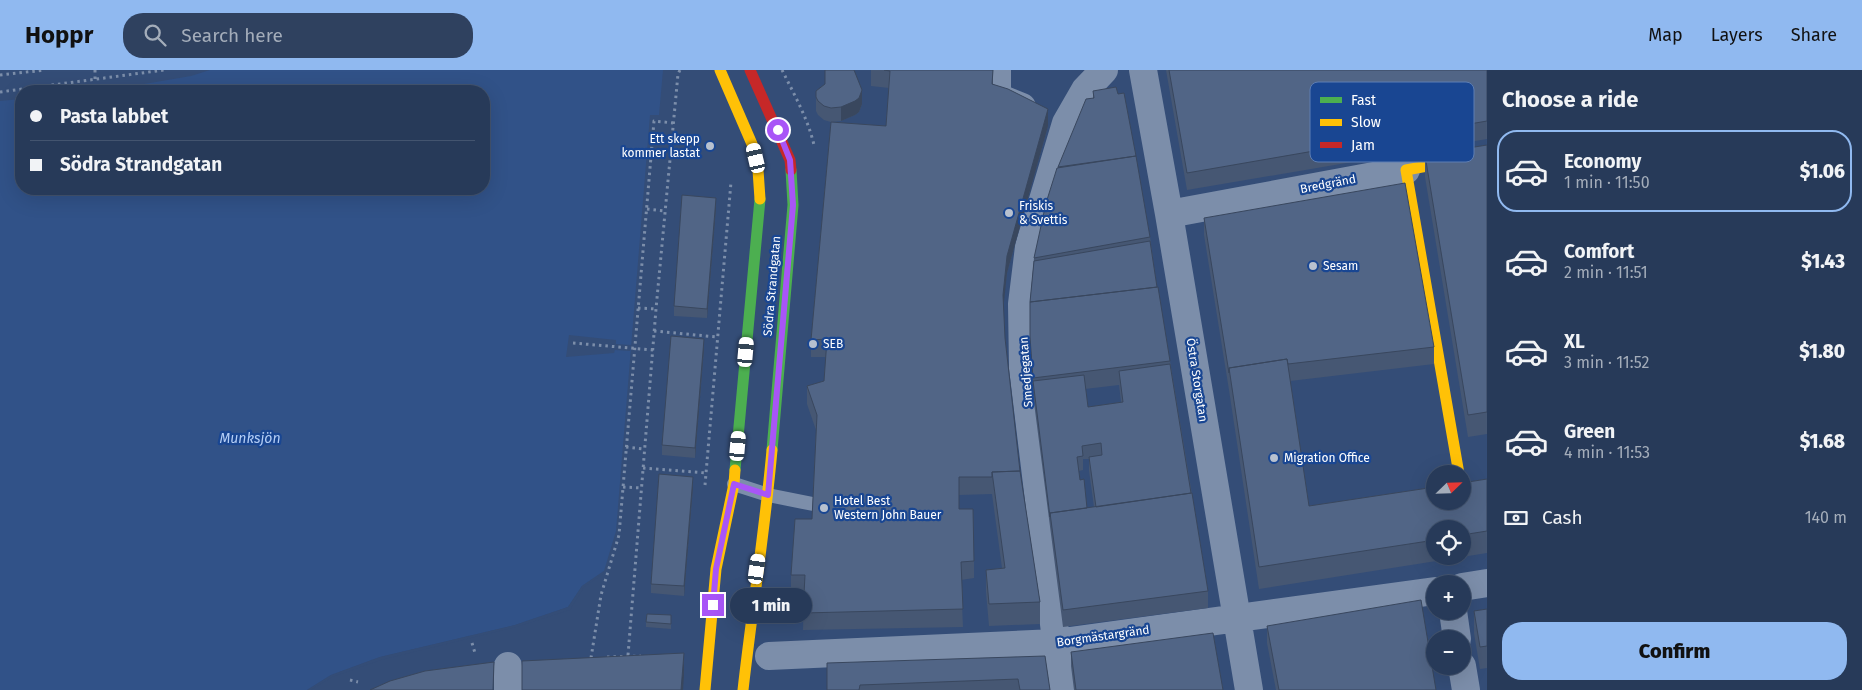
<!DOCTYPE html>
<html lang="en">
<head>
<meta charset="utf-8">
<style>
	body { margin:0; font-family:"Fira Sans",sans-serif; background:#2f415f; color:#f1f3f6; height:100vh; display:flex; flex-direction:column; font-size:19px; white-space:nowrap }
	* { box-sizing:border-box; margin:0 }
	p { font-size:16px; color:#a4adba }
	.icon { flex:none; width:28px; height:28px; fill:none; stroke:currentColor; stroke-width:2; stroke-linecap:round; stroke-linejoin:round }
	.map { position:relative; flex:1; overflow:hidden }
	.sheet { display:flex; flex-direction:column; background:#273a59; width:375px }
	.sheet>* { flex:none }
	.guide { position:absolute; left:15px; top:15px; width:475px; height:110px; border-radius:20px; box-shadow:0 5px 20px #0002,0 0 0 1px #43546f; display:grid; align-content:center; height:110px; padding:0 15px; background:#273a59 }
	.needle { width:32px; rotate:67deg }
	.tools { position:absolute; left:1426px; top:395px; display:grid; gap:10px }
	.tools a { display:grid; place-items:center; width:45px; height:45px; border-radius:50%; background:#273a59; box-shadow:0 5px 20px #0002,0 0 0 1px #43546f; font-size:25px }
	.end { position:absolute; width:22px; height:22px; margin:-11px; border:6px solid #a855f7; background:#fff; box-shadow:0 0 0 2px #fff }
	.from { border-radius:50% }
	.bubble { position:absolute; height:35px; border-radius:18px; background:#273a59; box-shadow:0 5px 20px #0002,0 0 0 1px #43546f; font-size:16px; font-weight:800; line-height:35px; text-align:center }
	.car { position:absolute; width:15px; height:30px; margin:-15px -8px; border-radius:6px; box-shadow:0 0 4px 1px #0007; background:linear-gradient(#fff 24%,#345 0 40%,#fff 0 76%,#345 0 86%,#fff 0) }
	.guide b { display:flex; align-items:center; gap:18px; height:48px; font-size:19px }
	.guide b+b { border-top:1px solid #43546f }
	.guide i { width:12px; height:12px; background:#f1f3f6 }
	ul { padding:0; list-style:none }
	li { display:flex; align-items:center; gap:15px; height:82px; margin:0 10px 8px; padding:0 5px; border:2px solid transparent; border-radius:20px }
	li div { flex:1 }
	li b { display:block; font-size:19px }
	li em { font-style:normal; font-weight:800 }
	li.current { border-color:#90b9f0 }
	li>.icon { width:45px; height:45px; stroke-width:1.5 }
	h2 { padding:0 15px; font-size:22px; line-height:60px }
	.pay { display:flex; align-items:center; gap:12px; height:55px; padding:0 15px; font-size:19px }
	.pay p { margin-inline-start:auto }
	.cta { display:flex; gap:10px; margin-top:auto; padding:10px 15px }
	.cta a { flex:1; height:58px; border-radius:20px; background:#90b9f0; color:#111; font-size:20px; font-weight:800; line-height:58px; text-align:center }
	header { display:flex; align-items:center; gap:30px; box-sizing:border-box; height:70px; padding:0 25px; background:#90b9f0; color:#111 }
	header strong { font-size:24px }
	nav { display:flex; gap:28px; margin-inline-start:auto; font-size:18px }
	.search { width:350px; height:45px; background:#2f415f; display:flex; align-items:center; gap:12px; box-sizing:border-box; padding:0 18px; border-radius:20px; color:#a4adba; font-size:19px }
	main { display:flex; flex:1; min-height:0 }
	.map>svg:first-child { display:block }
	.water { fill:#315288 }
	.pier { fill:#344d77 }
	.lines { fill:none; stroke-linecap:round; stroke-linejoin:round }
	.path { stroke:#7c8eaa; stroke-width:3; stroke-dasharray:2.5 4; stroke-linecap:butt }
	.lane { stroke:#7c8eaa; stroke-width:14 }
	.street { stroke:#7c8eaa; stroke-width:28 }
	.fast { stroke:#4caf50; stroke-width:11 }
	.slow { stroke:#ffc107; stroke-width:11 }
	.jam { stroke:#c62828; stroke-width:11 }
	.wall { fill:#465773; fill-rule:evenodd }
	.shaded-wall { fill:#39475e }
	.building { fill:#516586; stroke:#39475e }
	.route { stroke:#a855f7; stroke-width:6 }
	.poi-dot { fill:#b8c1cf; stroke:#194692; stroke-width:2 }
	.labels { text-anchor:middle; stroke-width:4.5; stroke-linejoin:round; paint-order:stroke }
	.poi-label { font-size:12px; fill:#fff; stroke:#194692; text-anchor:start }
	.street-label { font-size:12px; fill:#fff; stroke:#194692 }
	.water-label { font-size:14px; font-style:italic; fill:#b4cef6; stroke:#194692 }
	.key { fill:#194692; stroke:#5e7eb3; stroke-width:1 }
	.key-label { font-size:14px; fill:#fff }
</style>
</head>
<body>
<header>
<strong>Hoppr</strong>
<div class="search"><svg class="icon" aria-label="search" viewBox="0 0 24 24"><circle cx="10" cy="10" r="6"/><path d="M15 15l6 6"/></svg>Search here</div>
<nav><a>Map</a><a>Layers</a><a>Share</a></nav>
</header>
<main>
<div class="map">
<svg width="1487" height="620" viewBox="0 0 1487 620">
	<rect width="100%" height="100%" fill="#344d77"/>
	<path class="water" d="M 210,0 L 663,0 L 659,45 L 650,45 L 616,461 L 604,501 L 582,516 L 568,537 L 515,555 L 380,587 L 331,605 L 307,620 L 0,620 L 0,31 L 21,29 L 21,119 L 484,119 L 484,21 L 103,21 L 191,6 Z"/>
	<path class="pier" d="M 569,265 L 616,270 L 616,274 L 631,275 L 630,281 L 615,280 L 614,283 L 566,287 Z
		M 604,501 L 603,504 L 584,517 L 570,540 L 516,557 L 381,590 L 332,607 L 311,620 L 307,620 L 331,605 L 380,587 L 515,555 L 568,537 L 582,516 Z"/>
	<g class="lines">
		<path class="path" d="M 95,0 L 95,9
			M 782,0 C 794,24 808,49 814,75
			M 0,5 L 45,0
			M 0,22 L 164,0
			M 647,139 L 665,141
			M 638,238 L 656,239
			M 654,261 L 717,267
			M 573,273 L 653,280
			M 626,377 L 644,379
			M 643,398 L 706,403
			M 705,415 L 731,112
			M 623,417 L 641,418
			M 472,573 L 475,583
			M 628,585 L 656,239 L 678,4 L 680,0
			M 607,587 L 641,586
			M 591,588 L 601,525 L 619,465 L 654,51 L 673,53
			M 350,610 L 358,612"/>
		<path class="lane" d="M 734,414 L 768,425 L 813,434"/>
		<path class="street" d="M 997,0 L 997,27 L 1022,37
			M 1143,0 L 1169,144 L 1249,620
			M 1169,144 L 1406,100
			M 1462,517 L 1487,513
			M 1453,541 L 1457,569
			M 769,586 L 1055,573 L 1435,521
			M 1462,596 L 1466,620
			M 508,620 L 508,596
			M 1062,620 L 1023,298 L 1022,234 L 1029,177 L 1066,53 L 1085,20 L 1104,0"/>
		<path class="fast" d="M 772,380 L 793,135 L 791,100
			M 735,400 L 760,129"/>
		<path class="slow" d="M 720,0 L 752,74 L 758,100 L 760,129
			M 1459,404 L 1406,100 L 1487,85
			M 705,620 L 716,499 L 734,414 L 735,400
			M 743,620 C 752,540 765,460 772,380"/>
		<path class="jam" d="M 750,0 L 790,90 L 791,100"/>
	</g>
	<path class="wall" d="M 871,0 L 993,0 L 993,14 L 1048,56 L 1007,203 L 1003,236 L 1005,268 L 1020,401 L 1040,532 L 1040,554 L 989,556 L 986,522 L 986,500 L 1002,498 L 992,424 L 959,425 L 959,439 L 974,491 L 974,508 L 961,510 L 963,557 L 803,560 L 804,522 L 791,522 L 791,505 L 812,449 L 816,360 L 807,334 L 807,316 L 824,311 L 826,287 L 811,287 L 811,270 L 831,52 L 824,50 L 818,45 L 816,41 L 816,21 L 825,14 L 862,34 L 859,42 L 855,45 L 841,51 L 832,52 L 886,56 L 889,18 L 871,16 Z
		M 1166,0 L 1487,0 L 1487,69 L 1187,120 Z
		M 1093,21 L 1150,167 L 1157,217 L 1170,291 L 1208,521 L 1208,538 L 1063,557 L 1033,325 L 1030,285 L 1030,232 L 1034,188 L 1058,97 L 1093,28 ZM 1119,315 L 1121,332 L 1088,337 L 1085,319 ZM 1083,389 L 1089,389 L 1089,401 L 1094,437 L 1087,438 L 1080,410 L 1079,401 L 1083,400 Z
		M 1487,75 L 1487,364 L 1468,367 L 1425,107 L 1425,85 Z
		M 716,138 L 707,248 L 674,246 L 674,236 Z
		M 1204,148 L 1434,277 L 1434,294 L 1290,311 L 1309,436 L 1487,409 L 1487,483 L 1259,519 L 1229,320 L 1204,165 ZM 1435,459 L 1462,459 L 1462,486 L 1435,486 Z
		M 704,279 L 695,388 L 662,385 L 662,375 Z
		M 693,417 L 684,526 L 651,523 L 651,514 Z
		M 1487,539 L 1487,598 L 1480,599 L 1474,563 L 1474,541 Z
		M 671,545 L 671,559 L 646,557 L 646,552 Z
		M 1267,556 L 1436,620 L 1276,620 L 1267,573 Z
		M 1071,582 L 1223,620 L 1074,620 L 1071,596 Z
		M 1045,586 L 1050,620 L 827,620 Z"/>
	<path class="shaded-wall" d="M 862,20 L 862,34 L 859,42 L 855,45 L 841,51 L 841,37 Z
		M 1048,39 L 1048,56 L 1007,203 L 1003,242 L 1003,225 L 1007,186 Z
		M 716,128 L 716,138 L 707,248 L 707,239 Z
		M 704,269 L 704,279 L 695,388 L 695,378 Z
		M 693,407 L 693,417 L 684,526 L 684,516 Z
		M 684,583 L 684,605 L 683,620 L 681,620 Z"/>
	<path class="building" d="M 825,0 L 854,0 L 862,20 L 859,28 L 855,31 L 841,37 L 831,38 L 824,36 L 818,31 L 816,27 L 816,21 L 825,14 Z
		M 884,0 L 993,0 L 992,14 L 1008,19 L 1048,39 L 1007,186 L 1003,225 L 1005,268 L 1020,401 L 992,402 L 992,407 L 959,407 L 959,439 L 973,439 L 974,491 L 961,492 L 963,539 L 803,543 L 805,505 L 791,505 L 795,449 L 812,449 L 817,345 L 807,316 L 824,311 L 827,269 L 811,270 L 831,52 L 886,56 L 890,1 Z
		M 1169,0 L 1487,0 L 1487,51 L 1187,103 Z
		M 1116,17 L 1118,24 L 1124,23 L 1136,86 L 1058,97 L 1086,29 L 1094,28 L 1093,21 Z
		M 1487,75 L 1487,342 L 1468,345 L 1425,85 Z
		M 1136,86 L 1150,167 L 1034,188 L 1046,133 L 1057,98 Z
		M 1405,113 L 1434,277 L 1288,294 L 1287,289 L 1229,298 L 1229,303 L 1204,148 Z
		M 682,125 L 716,128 L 707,239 L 674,236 Z
		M 1150,171 L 1157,217 L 1030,232 L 1034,191 Z
		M 1158,217 L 1170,291 L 1033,308 L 1030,267 L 1030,232 Z
		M 671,266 L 704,269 L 695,378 L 662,375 Z
		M 1287,289 L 1309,436 L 1435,417 L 1435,431 L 1462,431 L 1462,413 L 1487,409 L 1487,461 L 1462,465 L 1462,459 L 1435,459 L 1435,470 L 1259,497 L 1229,298 Z
		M 1170,294 L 1191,423 L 1096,437 L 1089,387 L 1102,385 L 1101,373 L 1082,376 L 1083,386 L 1077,387 L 1080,410 L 1084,409 L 1087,438 L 1050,443 L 1050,447 L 1033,311 L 1084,305 L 1088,337 L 1123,332 L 1119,301 Z
		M 1020,401 L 1040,532 L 989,534 L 986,500 L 1005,498 L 992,402 Z
		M 659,404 L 693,407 L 684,516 L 651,514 Z
		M 1192,423 L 1208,521 L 1063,540 L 1050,443 Z
		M 1421,530 L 1436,620 L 1279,620 L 1267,556 Z
		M 1487,539 L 1487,576 L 1480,577 L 1474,541 Z
		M 647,544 L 671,545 L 671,554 L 646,552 Z
		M 1213,563 L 1223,620 L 1076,620 L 1071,582 Z
		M 684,583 L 681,620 L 522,620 L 522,591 Z
		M 1045,586 L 1050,620 L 1020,620 L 1018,609 L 860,615 L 859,620 L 827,620 L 827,593 Z
		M 494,592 L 493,620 L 370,620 L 390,611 L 425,601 Z"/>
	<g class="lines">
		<path class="route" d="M 713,535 L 716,499 L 734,414 L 768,425 L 793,135 L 790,90 L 778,60"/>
	</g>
	<g class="poi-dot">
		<circle cx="710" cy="76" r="5"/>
		<circle cx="1009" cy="143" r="5"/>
		<circle cx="1313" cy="196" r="5"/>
		<circle cx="813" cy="274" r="5"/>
		<circle cx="1274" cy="388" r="5"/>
		<circle cx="824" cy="438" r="5"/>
	</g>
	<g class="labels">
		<g class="poi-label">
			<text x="700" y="73" text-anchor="end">Ett skepp<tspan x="700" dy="14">kommer lastat</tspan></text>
			<text x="1019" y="140">Friskis<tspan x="1019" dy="14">&amp; Svettis</tspan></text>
			<text x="1323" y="200">Sesam</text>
			<text x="823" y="278">SEB</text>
			<text x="1284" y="392">Migration Office</text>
			<text x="834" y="435">Hotel Best<tspan x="834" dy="14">Western John Bauer</tspan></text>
		</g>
		<g class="street-label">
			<text transform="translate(1328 114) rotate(-11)" y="4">Bredgränd</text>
			<text transform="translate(772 216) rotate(-85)" y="4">Södra Strandgatan</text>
			<text transform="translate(1026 302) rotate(-94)" y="4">Smedjegatan</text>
			<text transform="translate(1197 310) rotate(81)" y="4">Östra Storgatan</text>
			<text transform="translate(1103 566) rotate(-8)" y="4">Borgmästargränd</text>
		</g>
		<g class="water-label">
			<text x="250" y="373">Munksjön</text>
		</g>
	</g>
	<rect x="1310" y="12" width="164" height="80" rx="8" class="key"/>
	<rect x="1320" y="27" width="22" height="6" fill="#4caf50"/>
	<rect x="1320" y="49" width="22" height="7" fill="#ffc107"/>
	<rect x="1320" y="72" width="22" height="6" fill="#c62828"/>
	<g class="key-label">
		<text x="1351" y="35">Fast</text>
		<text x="1351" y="57">Slow</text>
		<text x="1351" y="80">Jam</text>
	</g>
</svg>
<div class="tools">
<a><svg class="needle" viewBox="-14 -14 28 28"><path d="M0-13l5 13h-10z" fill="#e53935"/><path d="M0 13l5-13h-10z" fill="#a4adba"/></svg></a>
<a><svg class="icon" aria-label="locate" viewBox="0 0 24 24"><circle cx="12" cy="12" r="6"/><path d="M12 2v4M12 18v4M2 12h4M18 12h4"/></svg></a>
<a>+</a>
<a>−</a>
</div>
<i class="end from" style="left:778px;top:60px"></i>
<i class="end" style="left:713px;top:535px"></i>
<div class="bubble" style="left:730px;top:518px;width:82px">1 min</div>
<i class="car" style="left:756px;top:88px;rotate:347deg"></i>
<i class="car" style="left:746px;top:282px;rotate:5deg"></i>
<i class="car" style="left:738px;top:376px;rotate:5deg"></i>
<i class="car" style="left:757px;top:499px;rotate:8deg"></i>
<div class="guide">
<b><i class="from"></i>Pasta labbet</b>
<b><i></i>Södra Strandgatan</b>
</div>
</div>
<section class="sheet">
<h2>Choose a ride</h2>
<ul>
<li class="current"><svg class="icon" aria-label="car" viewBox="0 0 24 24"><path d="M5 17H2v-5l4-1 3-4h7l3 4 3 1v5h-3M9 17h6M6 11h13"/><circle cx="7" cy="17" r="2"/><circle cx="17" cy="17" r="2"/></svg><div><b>Economy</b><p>1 min · 11:50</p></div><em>$1.06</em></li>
<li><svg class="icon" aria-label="car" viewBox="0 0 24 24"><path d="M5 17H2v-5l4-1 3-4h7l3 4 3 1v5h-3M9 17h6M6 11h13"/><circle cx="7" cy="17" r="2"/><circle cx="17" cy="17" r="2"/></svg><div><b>Comfort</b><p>2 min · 11:51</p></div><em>$1.43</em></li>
<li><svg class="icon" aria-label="car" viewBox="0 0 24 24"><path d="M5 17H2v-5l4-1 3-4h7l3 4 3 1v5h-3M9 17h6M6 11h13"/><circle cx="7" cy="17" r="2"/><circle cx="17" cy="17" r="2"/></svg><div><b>XL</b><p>3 min · 11:52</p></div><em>$1.80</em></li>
<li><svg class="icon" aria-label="car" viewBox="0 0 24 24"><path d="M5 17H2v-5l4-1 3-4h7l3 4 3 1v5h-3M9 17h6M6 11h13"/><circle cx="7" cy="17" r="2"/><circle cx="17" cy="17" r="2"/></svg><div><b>Green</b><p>4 min · 11:53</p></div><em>$1.68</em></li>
</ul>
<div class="pay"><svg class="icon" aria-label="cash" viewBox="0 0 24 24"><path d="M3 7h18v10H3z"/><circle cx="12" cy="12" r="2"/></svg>Cash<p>140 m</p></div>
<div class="cta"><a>Confirm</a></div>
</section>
</main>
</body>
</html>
